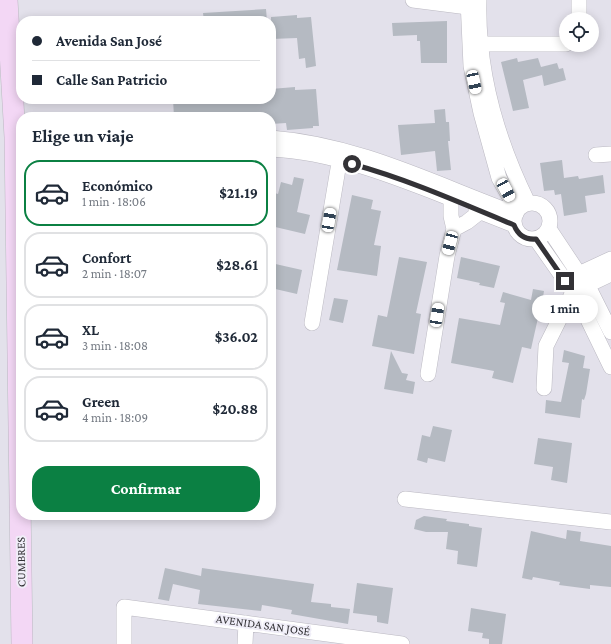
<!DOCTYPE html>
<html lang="es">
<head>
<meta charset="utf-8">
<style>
	body { margin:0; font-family:"Crimson Pro",serif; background:#f6f6f7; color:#1f2937; height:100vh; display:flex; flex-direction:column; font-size:15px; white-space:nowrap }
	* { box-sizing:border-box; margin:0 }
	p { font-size:13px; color:#747a83 }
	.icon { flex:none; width:22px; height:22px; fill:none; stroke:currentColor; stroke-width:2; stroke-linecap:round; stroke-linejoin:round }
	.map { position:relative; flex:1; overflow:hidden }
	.drawer { position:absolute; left:16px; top:112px; width:260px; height:408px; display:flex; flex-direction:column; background:#fff; border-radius:16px; box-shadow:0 2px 10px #0003 }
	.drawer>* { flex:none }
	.hud { position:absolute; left:16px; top:16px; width:260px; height:88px; border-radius:16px; box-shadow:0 2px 10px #0003; display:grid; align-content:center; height:88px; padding:0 16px; background:#fff }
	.tools { position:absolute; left:559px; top:12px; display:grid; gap:8px }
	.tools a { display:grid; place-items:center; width:40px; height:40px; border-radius:50%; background:#fff; box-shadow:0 2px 10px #0003; font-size:20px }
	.end { position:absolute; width:18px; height:18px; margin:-9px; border:5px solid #333236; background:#fff; box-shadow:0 0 0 2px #fff }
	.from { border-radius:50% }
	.bubble { position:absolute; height:28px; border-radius:14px; background:#fff; box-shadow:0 2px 10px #0003; font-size:13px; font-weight:700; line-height:28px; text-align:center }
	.car { position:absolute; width:12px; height:24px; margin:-12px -6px; border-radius:5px; box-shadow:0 0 3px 1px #0007; background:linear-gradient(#fff 24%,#345 0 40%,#fff 0 76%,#345 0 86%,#fff 0) }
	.hud b { display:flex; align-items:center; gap:14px; height:38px; font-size:15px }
	.hud b+b { border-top:1px solid #e0e1e3 }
	.hud i { width:10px; height:10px; background:#1f2937 }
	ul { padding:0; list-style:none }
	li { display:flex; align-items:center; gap:12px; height:66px; margin:0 8px 6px; padding:0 8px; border:2px solid #e0e1e3; border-radius:16px }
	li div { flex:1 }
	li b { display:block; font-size:15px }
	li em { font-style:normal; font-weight:700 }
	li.active { border-color:#0b8043 }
	li>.icon { width:36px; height:36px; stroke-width:1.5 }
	h2 { padding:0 16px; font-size:18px; line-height:48px }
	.primary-button { display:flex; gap:8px; margin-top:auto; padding:8px 16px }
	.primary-button a { flex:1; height:46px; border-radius:16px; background:#0b8043; color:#fff; font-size:16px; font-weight:700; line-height:46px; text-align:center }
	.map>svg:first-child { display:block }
	.building { fill:#b5bac2 }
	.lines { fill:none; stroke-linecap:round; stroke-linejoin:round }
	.street-casing { stroke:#bbb9c2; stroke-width:16 }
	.secondary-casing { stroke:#bbb9c2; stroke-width:22 }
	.street { stroke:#fff; stroke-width:15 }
	.secondary { stroke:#f3d7f5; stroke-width:21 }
	.route { stroke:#333236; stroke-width:5 }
	.labels { text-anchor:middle; stroke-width:4; stroke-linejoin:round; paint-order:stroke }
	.street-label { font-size:12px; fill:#333236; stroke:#f0eef8 }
</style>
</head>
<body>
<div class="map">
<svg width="611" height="644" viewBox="0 0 611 644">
	<rect width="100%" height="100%" fill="#e3e1eb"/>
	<path class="building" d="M 266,9 L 267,21 L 204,21 L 203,13 Z
		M 297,15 L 297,18 L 311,17 L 316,66 L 306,68 L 305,58 L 299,59 L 297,38 L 271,39 L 271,17 Z
		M 447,21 L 447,63 L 421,63 L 420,41 L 417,41 L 417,35 L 393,36 L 392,23 Z
		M 517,58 L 518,62 L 538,58 L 541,67 L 557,63 L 559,69 L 563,68 L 566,80 L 544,86 L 542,75 L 523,80 L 529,108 L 513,111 L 501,62 Z
		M 295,87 L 295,90 L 316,89 L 319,126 L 313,126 L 313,128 L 287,130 L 286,123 L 271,124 L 271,117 L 174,117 L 173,99 L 271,99 L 271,89 Z
		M 445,109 L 446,122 L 449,122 L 450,141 L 448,141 L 451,170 L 437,171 L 435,151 L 401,155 L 398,125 L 435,123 L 434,110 Z
		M 562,160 L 564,178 L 578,176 L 579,179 L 603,175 L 605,193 L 585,196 L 587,212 L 564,216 L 561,194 L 555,195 L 554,190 L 544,191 L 540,163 Z
		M 294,177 L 304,179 L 297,212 L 310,215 L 305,234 L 271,226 L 271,192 L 278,194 L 281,182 L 292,185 Z
		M 352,195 L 373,200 L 371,209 L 381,211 L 374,245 L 381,246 L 377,276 L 337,270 Z
		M 399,257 L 427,262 L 416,313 L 421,314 L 414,354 L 372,346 L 378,315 L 387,317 Z
		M 461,257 L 500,266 L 494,288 L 479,285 L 480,283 L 457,278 Z
		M 271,263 L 302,270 L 297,294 L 271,288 Z
		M 533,289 L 544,291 L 541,309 L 540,309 L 531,349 L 522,347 L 513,383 L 492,378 L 494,371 L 451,363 L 459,318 L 500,325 L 505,303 L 500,302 L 503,292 L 531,300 Z
		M 334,298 L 348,300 L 343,323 L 329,320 Z
		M 564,350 L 585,356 L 583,368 L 590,369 L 586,394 L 584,400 L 582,399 L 580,418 L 545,413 L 546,400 L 561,402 L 569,363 L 562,362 Z
		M 391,351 L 402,373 L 408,374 L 406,380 L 415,382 L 413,394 L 384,389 Z
		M 433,426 L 452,430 L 445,462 L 428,458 L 427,463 L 417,460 L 422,435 L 430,437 Z
		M 538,438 L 572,443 L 567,483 L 551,480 L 553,467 L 534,464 Z
		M 424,516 L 447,519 L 446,521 L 469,524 L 469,526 L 482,528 L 477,567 L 457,564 L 458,551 L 446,549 L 448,532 L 426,532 L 414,529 L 416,520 Z
		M 567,530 L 581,532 L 580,541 L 611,546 L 611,587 L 590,585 L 590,589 L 559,585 L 560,582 L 533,577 L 532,580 L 522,578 L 531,531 L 566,539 Z
		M 165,568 L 201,576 L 202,568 L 314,584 L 311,602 L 331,604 L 331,607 L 350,609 L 348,624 L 291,614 L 292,610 L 262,605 L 261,611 L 198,604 L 200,590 L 173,584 L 169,601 L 158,599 Z
		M 357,583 L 393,588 L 388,624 L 377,622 L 377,616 L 353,613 Z
		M 471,608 L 506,614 L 502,644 L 489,644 L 489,639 L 482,638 L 483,633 L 468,631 Z"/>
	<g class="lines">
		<g class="street-casing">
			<path id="street" d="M 413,0 L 468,7
				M 468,0 L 471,66 L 481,113 L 499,178 L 517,210
				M 479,0 C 477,70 497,140 528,203
				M 579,19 L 579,0
				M 471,44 L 566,44
				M 271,138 C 360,145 434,184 516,214
				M 271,149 C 332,152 391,175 447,197
				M 596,155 L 611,154
				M514 221a18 18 0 1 1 36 0a18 18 0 1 1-36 0Z
				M 476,210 L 514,225
				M 454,229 L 467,222 L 481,211
				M 549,229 L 591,292 L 611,332
				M 536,239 L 578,299 L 611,367
				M 570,278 L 611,259
				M 312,323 L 341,151
				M 428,374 L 447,256 L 454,229 L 451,216 L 451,199
				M 544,388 L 546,346 L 573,292 L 611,274
				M 405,499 L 611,522
				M 124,644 L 124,607 L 402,644
				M 245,644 L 246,623"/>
		</g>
		<g class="secondary-casing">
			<path id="secondary" d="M 7,0 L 15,137 L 22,644"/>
		</g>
		<use href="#street" class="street"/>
		<use href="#secondary" class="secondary"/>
	</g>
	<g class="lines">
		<path class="route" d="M 352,164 C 407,179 461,203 514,225 C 518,235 525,240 536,239 L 565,281"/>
	</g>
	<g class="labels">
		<g class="street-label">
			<text transform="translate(21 562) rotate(-91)" y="4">CUMBRES</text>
			<text transform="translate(263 625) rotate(8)" y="4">AVENIDA SAN JOSÉ</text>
		</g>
	</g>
</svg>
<div class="tools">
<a><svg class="icon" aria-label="locate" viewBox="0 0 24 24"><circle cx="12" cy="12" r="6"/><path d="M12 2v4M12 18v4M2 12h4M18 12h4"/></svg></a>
</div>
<i class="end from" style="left:352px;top:164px"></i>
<i class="end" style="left:565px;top:281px"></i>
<div class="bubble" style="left:532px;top:295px;width:66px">1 min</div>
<i class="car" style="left:474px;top:82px;rotate:168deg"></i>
<i class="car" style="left:506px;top:190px;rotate:152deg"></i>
<i class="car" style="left:329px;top:220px;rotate:10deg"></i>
<i class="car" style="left:450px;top:243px;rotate:195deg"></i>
<i class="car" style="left:437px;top:315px;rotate:9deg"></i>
<div class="hud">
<b><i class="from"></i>Avenida San José</b>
<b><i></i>Calle San Patricio</b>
</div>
<section class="drawer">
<h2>Elige un viaje</h2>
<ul>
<li class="active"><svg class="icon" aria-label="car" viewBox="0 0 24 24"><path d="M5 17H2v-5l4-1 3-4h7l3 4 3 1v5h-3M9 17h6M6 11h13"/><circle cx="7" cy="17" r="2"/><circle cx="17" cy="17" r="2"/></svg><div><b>Económico</b><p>1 min · 18:06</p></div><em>$21.19</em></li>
<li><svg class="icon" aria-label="car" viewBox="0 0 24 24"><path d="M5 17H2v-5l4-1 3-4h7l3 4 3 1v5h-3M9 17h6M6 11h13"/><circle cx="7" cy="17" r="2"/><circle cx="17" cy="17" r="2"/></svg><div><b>Confort</b><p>2 min · 18:07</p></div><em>$28.61</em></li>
<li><svg class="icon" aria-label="car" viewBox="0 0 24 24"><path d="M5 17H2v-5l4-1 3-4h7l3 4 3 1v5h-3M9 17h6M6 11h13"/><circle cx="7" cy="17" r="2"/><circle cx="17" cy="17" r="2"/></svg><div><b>XL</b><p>3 min · 18:08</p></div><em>$36.02</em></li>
<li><svg class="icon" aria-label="car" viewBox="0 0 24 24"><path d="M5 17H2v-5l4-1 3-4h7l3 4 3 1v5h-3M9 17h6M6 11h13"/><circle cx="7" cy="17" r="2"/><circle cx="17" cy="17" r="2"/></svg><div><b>Green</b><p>4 min · 18:09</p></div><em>$20.88</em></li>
</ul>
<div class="primary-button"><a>Confirmar</a></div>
</section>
</div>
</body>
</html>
